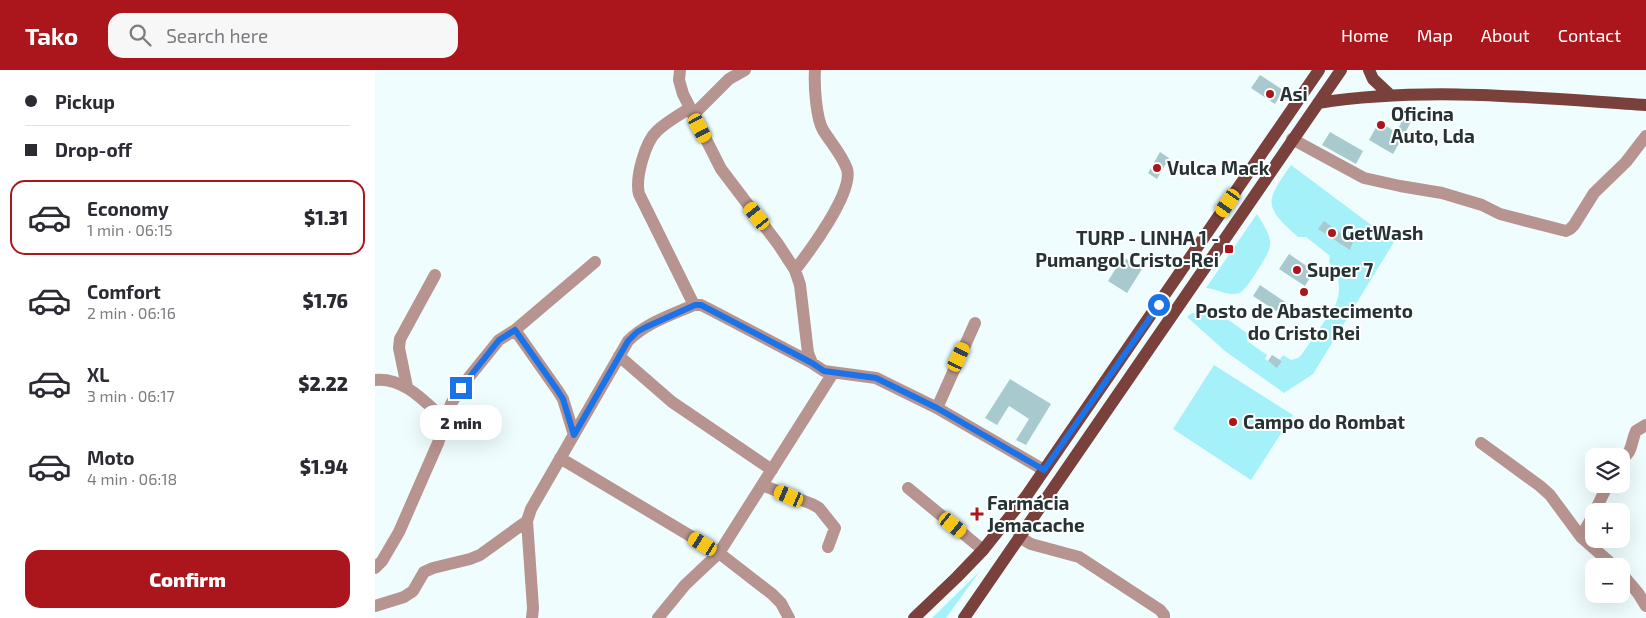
<!DOCTYPE html>
<html lang="en">
<head>
<meta charset="utf-8">
<style>
	body { margin:0; font-family:"Exo 2",sans-serif; background:#f7f7f7; color:#2b2b33; height:100vh; display:flex; flex-direction:column; font-size:19px; white-space:nowrap }
	* { box-sizing:border-box; margin:0 }
	p { font-size:16px; color:#7c7c81 }
	.icon { flex:none; width:28px; height:28px; fill:none; stroke:currentColor; stroke-width:2; stroke-linecap:round; stroke-linejoin:round }
	.map { position:relative; flex:1; overflow:hidden }
	.sheet { display:flex; flex-direction:column; background:#fff; width:375px }
	.sheet>* { flex:none }
	.hud { display:grid; align-content:center; height:110px; padding:0 25px; background:#fff }
	.buttons { position:absolute; left:1210px; top:378px; display:grid; gap:10px }
	.buttons a { display:grid; place-items:center; width:45px; height:45px; border-radius:10px; background:#fff; box-shadow:0 5px 20px #0002; font-size:25px }
	.end { position:absolute; width:22px; height:22px; margin:-11px; border:6px solid #1a73e8; background:#fff; box-shadow:0 0 0 2px #fff }
	.from { border-radius:50% }
	.bubble { position:absolute; height:35px; border-radius:15px; background:#fff; box-shadow:0 5px 20px #0002; font-size:16px; font-weight:800; line-height:35px; text-align:center }
	.car { position:absolute; width:15px; height:30px; margin:-15px -8px; border-radius:6px; box-shadow:0 0 4px 1px #0007; background:linear-gradient(#f5c518 24%,#345 0 40%,#f5c518 0 76%,#345 0 86%,#f5c518 0) }
	.hud b { display:flex; align-items:center; gap:18px; height:48px; font-size:19px }
	.hud b+b { border-top:1px solid #e1e1e2 }
	.hud i { width:12px; height:12px; background:#2b2b33 }
	ul { padding:0; list-style:none }
	li { display:flex; align-items:center; gap:15px; height:75px; margin:0 10px 8px; padding:0 15px; border:2px solid transparent; border-radius:15px }
	li div { flex:1 }
	li b { display:block; font-size:19px }
	li em { font-style:normal; font-weight:800 }
	li.selected { border-color:#aa161c }
	li>.icon { width:45px; height:45px; stroke-width:1.5 }
	.primary-button { display:flex; gap:10px; margin-top:auto; padding:10px 25px }
	.primary-button a { flex:1; height:58px; border-radius:15px; background:#aa161c; color:#fff; font-size:20px; font-weight:800; line-height:58px; text-align:center }
	header { display:flex; align-items:center; gap:30px; box-sizing:border-box; height:70px; padding:0 25px; background:#aa161c; color:#fff }
	header strong { font-size:24px }
	nav { display:flex; gap:28px; margin-inline-start:auto; font-size:18px }
	.search { width:350px; height:45px; background:#f7f7f7; display:flex; align-items:center; gap:12px; box-sizing:border-box; padding:0 18px; border-radius:15px; color:#7c7c81; font-size:19px }
	main { display:flex; flex:1; min-height:0 }
	.map>svg:first-child { display:block }
	.green { fill:#a5f1f9 }
	.building { fill:#a8cacf }
	.lines { fill:none; stroke-linecap:round; stroke-linejoin:round }
	.minor { stroke:#b7948f; stroke-width:12 }
	.major { stroke:#7a403b; stroke-width:12 }
	.route { stroke:#1a73e8; stroke-width:6 }
	.poi-dot { fill:#aa161c; stroke:#fff; stroke-width:2 }
	.labels { text-anchor:middle; stroke-width:4; stroke-linejoin:round; paint-order:stroke }
	.poi-label { font-size:19px; font-weight:bold; fill:#253335; stroke:#fff; text-anchor:start }
</style>
</head>
<body>
<header>
<strong>Tako</strong>
<div class="search"><svg class="icon" aria-label="search" viewBox="0 0 24 24"><circle cx="10" cy="10" r="6"/><path d="M15 15l6 6"/></svg>Search here</div>
<nav><a>Home</a><a>Map</a><a>About</a><a>Contact</a></nav>
</header>
<main>
<section class="sheet">
<div class="hud">
<b><i class="from"></i>Pickup</b>
<b><i></i>Drop-off</b>
</div>
<ul>
<li class="selected"><svg class="icon" aria-label="car" viewBox="0 0 24 24"><path d="M5 17H2v-5l4-1 3-4h7l3 4 3 1v5h-3M9 17h6M6 11h13"/><circle cx="7" cy="17" r="2"/><circle cx="17" cy="17" r="2"/></svg><div><b>Economy</b><p>1 min · 06:15</p></div><em>$1.31</em></li>
<li><svg class="icon" aria-label="car" viewBox="0 0 24 24"><path d="M5 17H2v-5l4-1 3-4h7l3 4 3 1v5h-3M9 17h6M6 11h13"/><circle cx="7" cy="17" r="2"/><circle cx="17" cy="17" r="2"/></svg><div><b>Comfort</b><p>2 min · 06:16</p></div><em>$1.76</em></li>
<li><svg class="icon" aria-label="car" viewBox="0 0 24 24"><path d="M5 17H2v-5l4-1 3-4h7l3 4 3 1v5h-3M9 17h6M6 11h13"/><circle cx="7" cy="17" r="2"/><circle cx="17" cy="17" r="2"/></svg><div><b>XL</b><p>3 min · 06:17</p></div><em>$2.22</em></li>
<li><svg class="icon" aria-label="car" viewBox="0 0 24 24"><path d="M5 17H2v-5l4-1 3-4h7l3 4 3 1v5h-3M9 17h6M6 11h13"/><circle cx="7" cy="17" r="2"/><circle cx="17" cy="17" r="2"/></svg><div><b>Moto</b><p>4 min · 06:18</p></div><em>$1.94</em></li>
</ul>
<div class="primary-button"><a>Confirm</a></div>
</section>
<div class="map">
<svg width="1271" height="548" viewBox="0 0 1271 548">
	<rect width="100%" height="100%" fill="#effdfe"/>
	<path class="green" d="M 916,95 L 1019,172 L 938,304 L 909,323 L 850,281 L 812,247 C 832,229 860,255 877,267 L 872,271 L 892,285 L 890,289 L 902,297 L 907,291 L 905,289 L 908,285 L 916,290 L 923,288 L 927,284 L 960,236 C 967,221 965,205 954,192 L 955,186 L 931,167 L 923,167 C 888,136 890,132 916,95 Z
		M 882,144 C 899,171 900,174 882,201 C 877,209 872,217 865,223 C 855,227 842,219 831,218 Z
		M 839,295 L 918,345 L 876,410 L 798,359 Z
		M 605,501 L 571,548 L 557,548 Z"/>
	<path class="building" d="M 885,5 L 908,20 L 900,34 L 876,18 Z
		M 1033,41 L 1040,45 L 1018,84 L 994,70 L 1004,52 L 1021,62 Z
		M 955,62 L 988,81 L 981,94 L 947,75 Z
		M 785,82 L 794,88 L 782,109 L 773,103 Z
		M 949,151 L 978,172 L 975,180 L 943,159 Z
		M 914,184 L 939,201 L 930,216 L 904,199 Z
		M 748,187 L 767,199 L 752,223 L 733,211 Z
		M 885,215 L 913,234 L 906,244 L 878,226 Z
		M 897,285 L 907,291 L 902,298 L 893,291 Z
		M 635,309 L 676,334 L 651,375 L 641,370 L 654,349 L 634,336 L 622,355 L 610,348 Z"/>
	<g class="lines">
		<path class="minor" d="M 305,0 L 304,10 L 308,24 L 346,99 L 403,174 L 420,200 L 425,215 L 433,283 L 437,293
			M 315,38 C 304,45 291,52 282,61 C 270,72 260,108 264,124 L 319,235
			M 318,45 L 354,9 L 370,0
			M 917,69 L 989,108 L 1025,116 L 1067,123 L 1107,135 L 1125,144 L 1191,161 L 1195,159 L 1199,155 L 1219,123 L 1251,92 L 1271,66
			M 420,200 C 434,182 479,122 472,99 C 467,85 456,73 448,60 C 441,48 439,15 440,0
			M 140,260 L 183,321 L 188,329 L 199,365
			M 244,286 L 297,332 L 397,400
			M 0,310 C 29,307 50,332 70,350
			M 32,317 L 24,278 L 25,269 L 60,205
			M 562,338 L 600,253
			M 1106,373 L 1165,416 L 1175,425 L 1206,467 L 1239,496
			M 185,388 L 344,483 L 397,524 L 406,533 L 414,548
			M 1246,389 C 1259,381 1255,374 1261,361 L 1271,355
			M 387,415 L 437,434 L 444,438 L 460,458 L 453,477
			M 533,418 L 608,480
			M 1220,441 L 1233,414
			M 644,467 L 656,474 L 704,487 L 785,540 L 789,545 L 789,548
			M 1206,467 L 1219,444
			M 0,498 L 7,491 L 24,462 L 63,373 L 76,334 L 86,317 L 124,270 L 140,260 L 220,192
			M 1246,503 L 1263,523 L 1271,536
			M 0,536 L 29,527 L 38,521 L 49,502 L 58,498 L 95,489 L 105,485 L 152,451
			M 157,548 L 158,538 L 152,451 L 156,439 L 253,271 C 271,253 296,245 319,235 L 326,235 L 336,240 L 437,293 L 449,301 L 501,308 L 562,338 L 669,400
			M 283,548 L 310,515 L 344,483 L 458,303"/>
		<path class="major" d="M 994,0 L 998,9 L 1014,24
			M 943,33 C 1052,16 1162,28 1271,35
			M 539,548 L 582,507 L 608,480 L 652,425 L 944,0
			M 589,548 L 966,0"/>
	</g>
	<g class="lines">
		<path class="route" d="M 86,318 L 124,270 L 140,260 L 183,321 L 188,329 L 199,365 L 253,271 L 262,262 L 271,257 L 320,235 L 326,235 L 437,293 L 449,301 L 501,308 L 562,338 L 669,400 L 784,235"/>
	</g>
	<g class="poi-dot">
		<circle cx="895" cy="24" r="5"/>
		<circle cx="1006" cy="55" r="5"/>
		<circle cx="782" cy="98" r="5"/>
		<circle cx="957" cy="163" r="5"/>
		<rect x="849" y="174" width="10" height="10" rx="2.5"/>
		<circle cx="922" cy="200" r="5"/>
		<circle cx="929" cy="222" r="5"/>
		<circle cx="858" cy="352" r="5"/>
		<path d="M599.5 436.5h5v5h5v5h-5v5h-5v-5h-5v-5h5z"/>
	</g>
	<g class="labels">
		<g class="poi-label">
			<text x="905" y="31">Asi</text>
			<text x="1016" y="51">Oficina<tspan x="1016" dy="22">Auto, Lda</tspan></text>
			<text x="792" y="105">Vulca Mack</text>
			<text x="967" y="170">GetWash</text>
			<text x="844" y="175" text-anchor="end">TURP - LINHA 1 -<tspan x="844" dy="22">Pumangol Cristo-Rei</tspan></text>
			<text x="932" y="207">Super 7</text>
			<text x="929" y="248" text-anchor="middle">Posto de Abastecimento<tspan x="929" dy="22">do Cristo Rei</tspan></text>
			<text x="868" y="359">Campo do Rombat</text>
			<text x="612" y="440">Farmácia<tspan x="612" dy="22">Jemacache</tspan></text>
		</g>
	</g>
</svg>
<div class="buttons">
<a><svg class="icon" aria-label="layers" viewBox="0 0 24 24"><path d="M12 4l9 5-9 5-9-5zM3 14l9 5 9-5"/></svg></a>
<a>+</a>
<a>−</a>
</div>
<i class="end from" style="left:784px;top:235px"></i>
<i class="end" style="left:86px;top:318px"></i>
<div class="bubble" style="left:45px;top:335px;width:82px">2 min</div>
<i class="car" style="left:325px;top:58px;rotate:152deg"></i>
<i class="car" style="left:853px;top:133px;rotate:215deg"></i>
<i class="car" style="left:382px;top:146px;rotate:322deg"></i>
<i class="car" style="left:584px;top:287px;rotate:25deg"></i>
<i class="car" style="left:414px;top:426px;rotate:293deg"></i>
<i class="car" style="left:578px;top:455px;rotate:129deg"></i>
<i class="car" style="left:328px;top:474px;rotate:301deg"></i>
</div>
</main>
</body>
</html>
